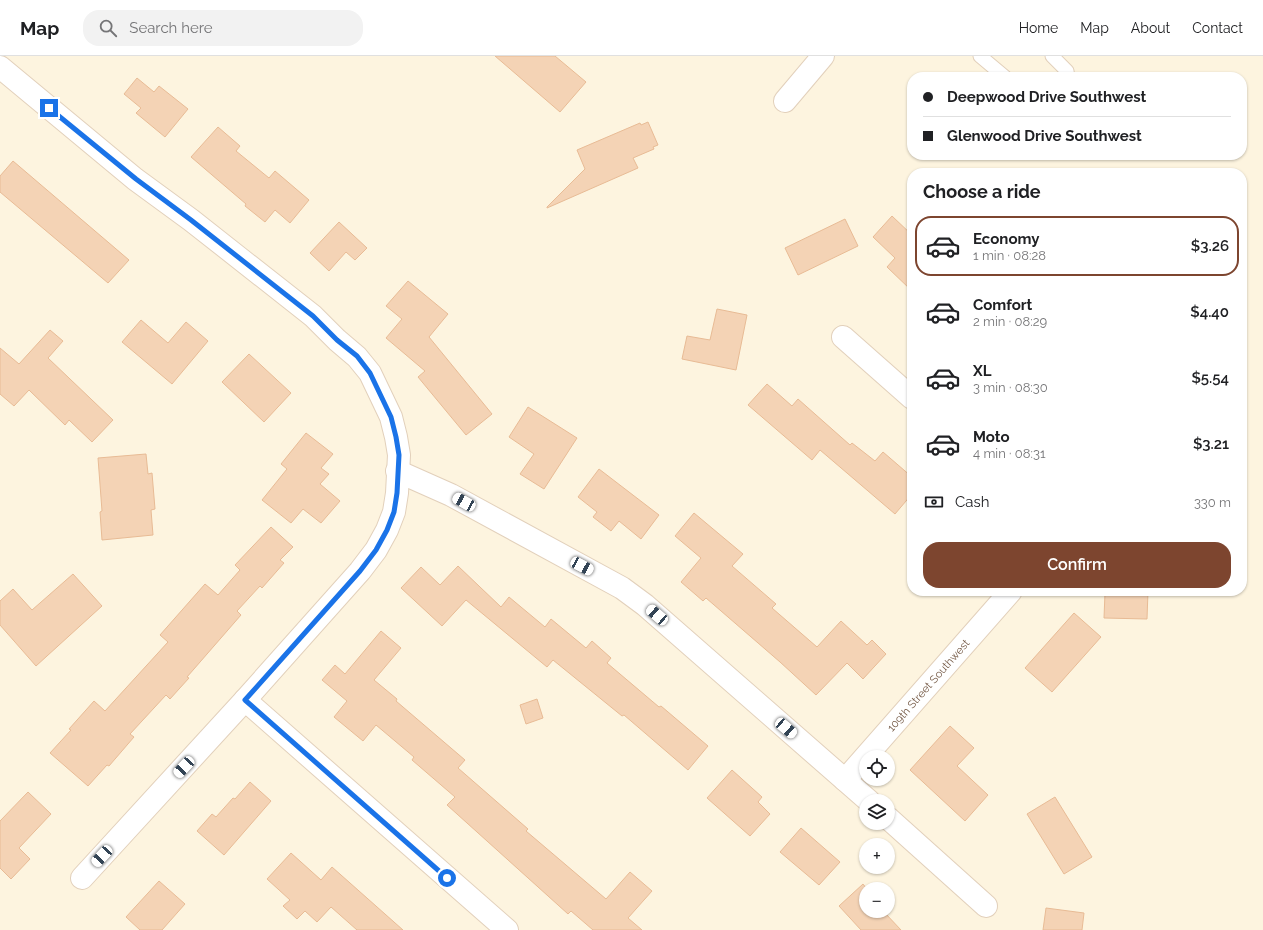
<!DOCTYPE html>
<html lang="en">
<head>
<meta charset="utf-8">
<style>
	body { margin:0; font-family:Raleway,sans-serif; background:#f2f2f2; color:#202124; height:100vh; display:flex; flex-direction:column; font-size:15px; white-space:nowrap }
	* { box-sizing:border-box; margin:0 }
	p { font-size:13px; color:#757577 }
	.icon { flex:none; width:22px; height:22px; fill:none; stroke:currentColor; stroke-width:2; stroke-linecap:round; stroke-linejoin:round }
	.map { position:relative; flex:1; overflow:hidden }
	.sheet { position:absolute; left:907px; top:112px; width:340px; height:428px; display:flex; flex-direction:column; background:#fff; border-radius:16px; box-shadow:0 1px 3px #0004 }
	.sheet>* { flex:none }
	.banner { position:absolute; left:907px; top:16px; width:340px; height:88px; border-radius:16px; box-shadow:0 1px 3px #0004; display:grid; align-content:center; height:88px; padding:0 16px; background:#fff }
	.fabs { position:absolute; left:859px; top:694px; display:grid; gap:8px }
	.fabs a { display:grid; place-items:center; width:36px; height:36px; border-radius:50%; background:#fff; box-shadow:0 1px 3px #0004; font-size:20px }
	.end { position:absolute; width:18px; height:18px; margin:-9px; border:5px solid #1a73e8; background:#fff; box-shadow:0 0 0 2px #fff }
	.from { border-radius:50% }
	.car { position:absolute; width:12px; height:24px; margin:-12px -6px; border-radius:5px; box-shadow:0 0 3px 1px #0007; background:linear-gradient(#fff 24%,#345 0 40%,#fff 0 76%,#345 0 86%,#fff 0) }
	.banner b { display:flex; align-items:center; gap:14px; height:38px; font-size:15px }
	.banner b+b { border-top:1px solid #e0e0e0 }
	.banner i { width:10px; height:10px; background:#202124 }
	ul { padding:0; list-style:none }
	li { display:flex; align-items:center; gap:12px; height:60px; margin:0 8px 6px; padding:0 8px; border:2px solid transparent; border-radius:16px }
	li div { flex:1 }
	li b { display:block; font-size:15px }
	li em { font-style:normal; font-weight:600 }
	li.on { border-color:#7d452f }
	li>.icon { width:36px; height:36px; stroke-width:1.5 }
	h2 { padding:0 16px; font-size:18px; line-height:48px }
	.pay { display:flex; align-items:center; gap:10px; height:44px; padding:0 16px; font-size:15px }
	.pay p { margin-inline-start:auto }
	.cta { display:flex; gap:8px; margin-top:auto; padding:8px 16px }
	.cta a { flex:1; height:46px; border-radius:16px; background:#7d452f; color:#fff; font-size:16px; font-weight:600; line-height:46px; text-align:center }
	header { display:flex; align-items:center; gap:24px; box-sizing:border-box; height:56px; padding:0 20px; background:#fff; border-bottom:1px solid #e0e0e0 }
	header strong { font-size:19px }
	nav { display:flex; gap:22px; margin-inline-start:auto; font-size:14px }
	.search { width:280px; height:36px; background:#f2f2f2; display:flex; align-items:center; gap:10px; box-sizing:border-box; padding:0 14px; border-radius:16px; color:#757577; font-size:15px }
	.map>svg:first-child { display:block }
	.building { fill:#f4d3b5; stroke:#e8bb95 }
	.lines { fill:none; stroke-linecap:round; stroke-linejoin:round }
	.lane-casing { stroke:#e2d0bb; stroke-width:15 }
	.street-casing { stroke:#e2d0bb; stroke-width:24 }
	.lane { stroke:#fff; stroke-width:13 }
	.street { stroke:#fff; stroke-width:22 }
	.route { stroke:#1a73e8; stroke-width:5 }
	.labels { text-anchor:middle; stroke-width:3; stroke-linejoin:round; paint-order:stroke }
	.street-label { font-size:11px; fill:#755a46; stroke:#fff7e7 }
</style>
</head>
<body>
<header>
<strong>Map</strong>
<div class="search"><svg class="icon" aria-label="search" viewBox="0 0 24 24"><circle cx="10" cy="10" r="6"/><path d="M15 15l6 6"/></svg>Search here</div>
<nav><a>Home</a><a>Map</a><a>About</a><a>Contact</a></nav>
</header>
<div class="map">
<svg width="1263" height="874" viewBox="0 0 1263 874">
	<rect width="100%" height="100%" fill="#fdf4df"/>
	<path class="building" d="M 495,0 L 555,0 L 586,26 L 560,56 Z
		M 137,22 L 154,36 L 159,30 L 188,53 L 165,81 L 136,57 L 141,52 L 124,38 Z
		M 648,66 L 658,89 L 653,91 L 654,93 L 633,102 L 638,112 L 547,152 L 547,151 L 585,113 L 577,94 L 640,67 L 641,69 Z
		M 218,71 L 240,90 L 236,95 L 269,122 L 275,115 L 309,144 L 290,167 L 275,154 L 265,166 L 245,150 L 246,148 L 191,101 Z
		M 13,105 L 129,204 L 108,227 L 0,136 L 0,120 Z
		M 892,160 L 912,179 L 912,235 L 887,211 L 895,202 L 873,181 Z
		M 845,163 L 858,190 L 798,219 L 785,192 Z
		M 339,166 L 367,192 L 355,204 L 346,196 L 329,215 L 310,197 Z
		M 408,225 L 448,258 L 429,281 L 492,358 L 466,379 L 418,321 L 425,315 L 386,282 L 402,263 L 386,250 Z
		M 717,253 L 747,259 L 736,314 L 682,303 L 687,280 L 710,284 Z
		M 141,264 L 168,287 L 186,266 L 208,285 L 172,328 L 122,286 Z
		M 50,274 L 63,285 L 48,302 L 113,364 L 92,386 L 69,364 L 65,369 L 29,334 L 14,350 L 0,338 L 0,292 L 19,308 Z
		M 249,298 L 291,337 L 264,366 L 222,326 Z
		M 767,328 L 792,350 L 798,343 L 850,389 L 852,387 L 875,405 L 883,396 L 912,421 L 912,438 L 895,458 L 820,394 L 812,404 L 748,349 Z
		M 528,351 L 577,382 L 544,433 L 520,418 L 534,398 L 509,381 Z
		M 306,377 L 333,398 L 321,412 L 329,418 L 320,428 L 340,445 L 321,467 L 303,453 L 291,467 L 262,444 L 287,413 L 281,408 Z
		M 146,398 L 148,418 L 152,417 L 155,453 L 151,454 L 153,479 L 102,484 L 100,456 L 102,455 L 98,402 Z
		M 599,413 L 659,459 L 641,483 L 619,465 L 611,475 L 593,461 L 597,456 L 578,441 Z
		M 694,457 L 743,498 L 732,510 L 776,548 L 772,552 L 817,591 L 841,565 L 867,589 L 872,584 L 886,598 L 863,623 L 847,607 L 816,639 L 780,606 L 706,542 L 703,545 L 681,526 L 701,502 L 675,480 Z
		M 271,471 L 293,491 L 280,504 L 284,507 L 262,532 L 260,530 L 237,555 L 241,559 L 187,621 L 189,622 L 170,643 L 166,639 L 130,678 L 134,681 L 109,710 L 107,709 L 88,730 L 50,697 L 71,674 L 69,673 L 94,645 L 105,655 L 168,586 L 160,579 L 205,528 L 218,539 L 240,514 L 235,509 Z
		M 458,510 L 501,551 L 509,541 L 545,571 L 551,563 L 586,592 L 592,585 L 611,602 L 607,607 L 659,651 L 661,650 L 708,690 L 688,714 L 624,659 L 622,660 L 553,604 L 547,611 L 466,544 L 442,570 L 401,532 L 421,511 L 440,529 Z
		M 73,518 L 102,550 L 36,610 L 0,569 L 0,545 L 13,533 L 32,554 Z
		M 1116,535 L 1148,535 L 1147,563 L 1104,562 L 1105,537 L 1116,537 Z
		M 1074,557 L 1101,581 L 1052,636 L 1025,612 Z
		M 381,575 L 401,592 L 374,624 L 397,643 L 396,645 L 465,704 L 458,712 L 528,773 L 526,775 L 606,843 L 630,816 L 652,835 L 628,862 L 642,874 L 593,874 L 571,855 L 568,858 L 447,749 L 455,741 L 412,704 L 414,701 L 376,669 L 363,685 L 334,661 L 347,645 L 322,624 L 335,609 L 345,618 Z
		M 537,643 L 543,662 L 526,668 L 520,649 Z
		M 950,670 L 974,692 L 957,710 L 988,739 L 965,765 L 910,714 Z
		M 732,714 L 762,741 L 758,746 L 770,758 L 750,780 L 707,742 Z
		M 250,726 L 271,745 L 224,799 L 197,775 L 212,758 L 216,761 L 233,742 L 235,743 Z
		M 28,736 L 51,758 L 19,792 L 30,803 L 11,823 L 0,812 L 0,765 Z
		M 1055,741 L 1092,801 L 1064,818 L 1027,758 Z
		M 801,772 L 840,806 L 819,829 L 780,796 Z
		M 291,797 L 321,824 L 332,811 L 403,874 L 357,874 L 331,851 L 317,866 L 305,855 L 297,863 L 283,850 L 290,844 L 267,823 Z
		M 159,825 L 185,848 L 162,874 L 140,874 L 126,861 Z
		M 863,828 L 867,833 L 866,833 L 866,855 L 887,855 L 885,857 L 901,874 L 861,874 L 839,850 Z
		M 1046,852 L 1084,857 L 1082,874 L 1043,874 Z"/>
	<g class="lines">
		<g class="lane-casing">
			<path id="lane" d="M 980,0 L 1005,21
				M 1052,0 L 1067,15 L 1068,21"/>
		</g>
		<g class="street-casing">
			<g id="street">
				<path d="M 0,11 L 135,123 L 191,164 L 313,260 L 337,284 L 357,301 L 370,317 L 391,361 L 396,381 L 399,399 L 397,437 L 394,456 L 387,474 L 376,494 L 360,515 L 245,644 L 82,822"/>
				<path d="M 785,45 L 823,0"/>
				<path d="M 843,281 L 912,342"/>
				<path d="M 397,415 L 451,439 L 622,532 L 645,549 L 869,745"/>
				<path d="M 245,644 L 507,874"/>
				<path id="s1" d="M 845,724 L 1011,535"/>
				<path d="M 888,762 L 986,850"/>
			</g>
		</g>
		<use href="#lane" class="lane"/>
		<use href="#street" class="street"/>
	</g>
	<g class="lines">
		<path class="route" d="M 49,52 L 136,123 L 191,164 L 313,260 L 337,284 L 357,300 L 370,317 L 391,361 L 396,381 L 399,399 L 397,437 L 394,456 L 387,474 L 376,494 L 360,515 L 245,644 L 447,822"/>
	</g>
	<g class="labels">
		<g class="street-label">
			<text dy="4" stroke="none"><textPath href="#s1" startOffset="126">109th Street Southwest</textPath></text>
		</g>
	</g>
</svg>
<div class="fabs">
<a><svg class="icon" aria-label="locate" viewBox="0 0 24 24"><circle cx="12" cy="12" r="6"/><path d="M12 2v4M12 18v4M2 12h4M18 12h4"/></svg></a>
<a><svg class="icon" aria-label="layers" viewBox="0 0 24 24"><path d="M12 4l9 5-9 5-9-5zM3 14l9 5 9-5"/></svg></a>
<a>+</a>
<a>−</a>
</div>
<i class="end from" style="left:447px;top:822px"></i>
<i class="end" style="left:49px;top:52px"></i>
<i class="car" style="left:464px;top:446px;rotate:299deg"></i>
<i class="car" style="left:582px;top:510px;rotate:118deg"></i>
<i class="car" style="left:657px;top:559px;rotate:311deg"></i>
<i class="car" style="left:786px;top:672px;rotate:131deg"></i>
<i class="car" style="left:184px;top:711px;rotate:223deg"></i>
<i class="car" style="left:102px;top:800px;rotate:223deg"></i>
<div class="banner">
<b><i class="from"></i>Deepwood Drive Southwest</b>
<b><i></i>Glenwood Drive Southwest</b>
</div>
<section class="sheet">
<h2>Choose a ride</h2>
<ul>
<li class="on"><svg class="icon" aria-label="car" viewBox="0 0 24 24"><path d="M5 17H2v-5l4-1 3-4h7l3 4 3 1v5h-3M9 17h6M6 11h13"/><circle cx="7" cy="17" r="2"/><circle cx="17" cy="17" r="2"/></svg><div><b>Economy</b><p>1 min · 08:28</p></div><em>$3.26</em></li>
<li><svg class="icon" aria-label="car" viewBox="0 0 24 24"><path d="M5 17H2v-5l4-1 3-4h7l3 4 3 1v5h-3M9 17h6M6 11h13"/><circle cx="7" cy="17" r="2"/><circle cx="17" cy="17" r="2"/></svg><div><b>Comfort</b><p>2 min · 08:29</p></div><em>$4.40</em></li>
<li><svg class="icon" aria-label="car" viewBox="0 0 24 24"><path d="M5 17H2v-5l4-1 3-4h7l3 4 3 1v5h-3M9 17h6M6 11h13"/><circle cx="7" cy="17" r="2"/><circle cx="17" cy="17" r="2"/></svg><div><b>XL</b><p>3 min · 08:30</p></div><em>$5.54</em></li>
<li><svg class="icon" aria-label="car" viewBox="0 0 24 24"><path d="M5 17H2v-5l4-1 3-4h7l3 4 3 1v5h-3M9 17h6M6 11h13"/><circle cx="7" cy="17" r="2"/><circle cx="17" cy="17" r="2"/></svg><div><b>Moto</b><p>4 min · 08:31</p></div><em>$3.21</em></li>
</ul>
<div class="pay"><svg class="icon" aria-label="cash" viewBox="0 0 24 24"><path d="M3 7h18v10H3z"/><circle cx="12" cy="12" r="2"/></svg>Cash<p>330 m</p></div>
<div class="cta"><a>Confirm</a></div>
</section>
</div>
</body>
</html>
